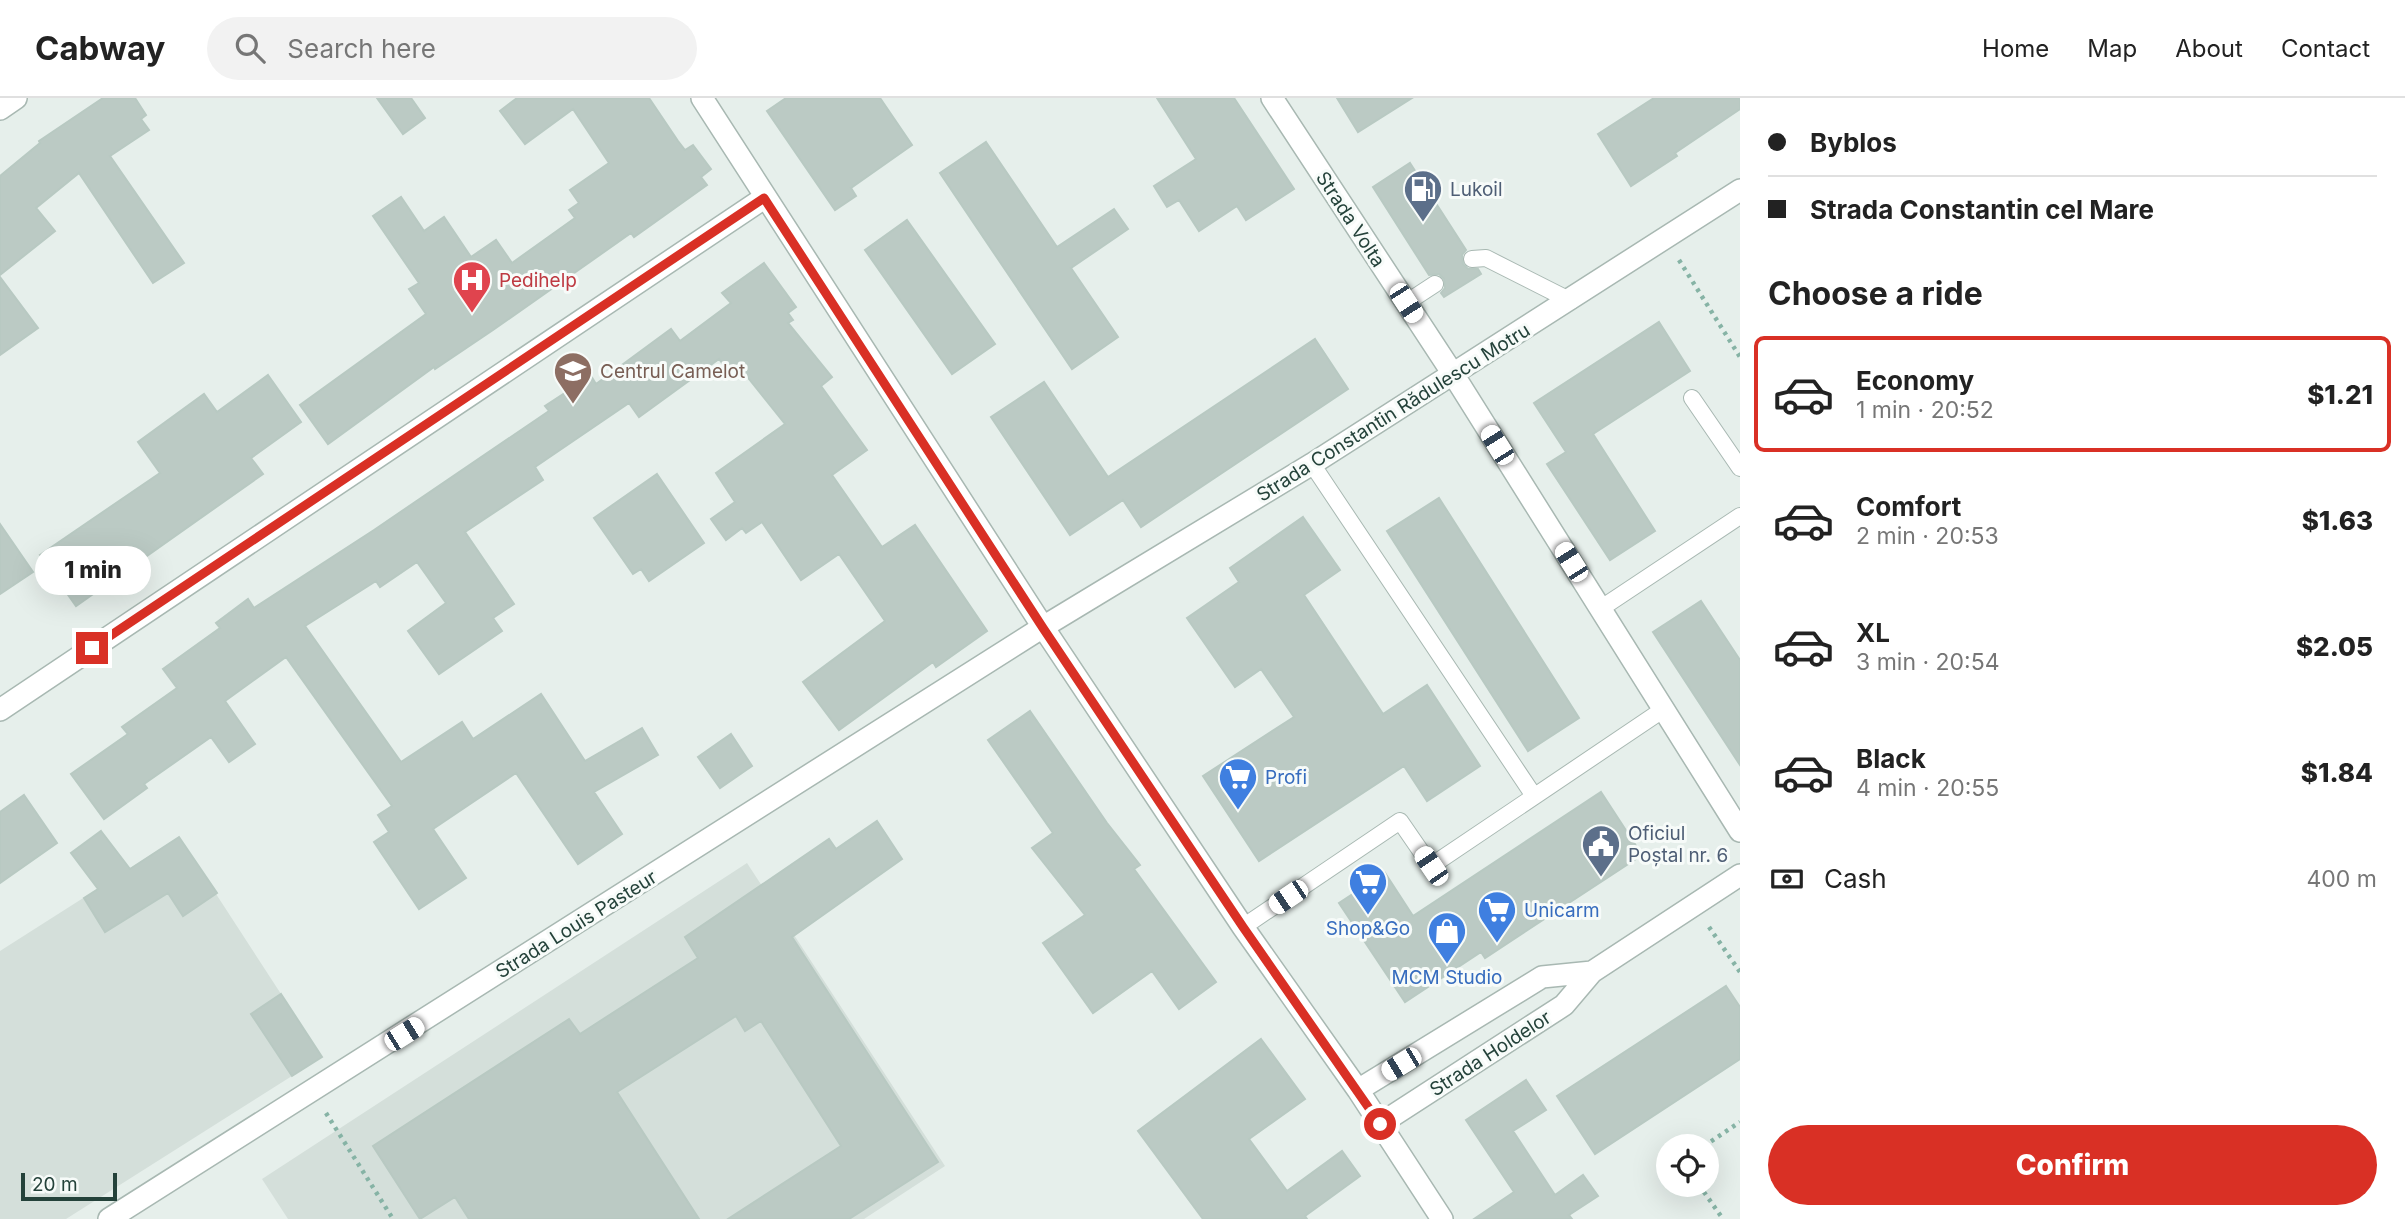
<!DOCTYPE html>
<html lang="en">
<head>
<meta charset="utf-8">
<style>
	body { margin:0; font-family:Inter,sans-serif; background:#f2f2f2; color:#222; height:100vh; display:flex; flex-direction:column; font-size:26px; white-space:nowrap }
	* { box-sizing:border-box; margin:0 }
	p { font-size:23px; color:#767676 }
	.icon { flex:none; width:38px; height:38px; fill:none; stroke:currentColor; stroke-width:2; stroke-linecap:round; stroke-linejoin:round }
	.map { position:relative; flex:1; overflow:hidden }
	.sheet { display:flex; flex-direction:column; background:#fff; width:665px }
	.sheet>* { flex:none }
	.banner { display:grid; align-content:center; height:154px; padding:0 28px; background:#fff }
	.fabs { position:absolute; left:1656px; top:1036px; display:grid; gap:14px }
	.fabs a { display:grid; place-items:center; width:63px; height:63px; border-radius:50%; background:#fff; box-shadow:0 7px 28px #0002; font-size:35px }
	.scale { position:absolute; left:21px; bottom:18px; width:96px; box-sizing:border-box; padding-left:7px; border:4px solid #24423a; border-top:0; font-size:19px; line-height:24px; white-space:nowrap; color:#24423a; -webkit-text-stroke:5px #f7fbf9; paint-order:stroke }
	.end { position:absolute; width:32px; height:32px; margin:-16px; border:9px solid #d93025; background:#fff; box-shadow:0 0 0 4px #fff }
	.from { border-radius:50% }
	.bubble { position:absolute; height:49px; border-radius:24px; background:#fff; box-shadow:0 7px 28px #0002; font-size:23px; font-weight:800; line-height:49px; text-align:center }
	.car { position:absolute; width:21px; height:42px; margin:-21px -10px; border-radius:9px; box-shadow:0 0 5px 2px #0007; background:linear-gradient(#fff 24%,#345 0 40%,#fff 0 76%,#345 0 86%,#fff 0) }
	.banner b { display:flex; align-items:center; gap:24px; height:66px; font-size:26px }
	.banner b+b { border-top:2px solid #e0e0e0 }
	.banner i { width:18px; height:18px; background:#222 }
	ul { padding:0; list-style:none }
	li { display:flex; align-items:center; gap:21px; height:116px; margin:0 14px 10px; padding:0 14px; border:4px solid transparent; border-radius:10px }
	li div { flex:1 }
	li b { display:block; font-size:26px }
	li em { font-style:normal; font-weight:800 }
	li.current { border-color:#d93025 }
	li>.icon { width:63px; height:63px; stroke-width:1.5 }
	h2 { padding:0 28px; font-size:32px; line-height:84px }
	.pay { display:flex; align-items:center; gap:18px; height:77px; padding:0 28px; font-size:26px }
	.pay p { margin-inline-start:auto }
	.button { display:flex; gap:14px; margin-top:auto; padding:14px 28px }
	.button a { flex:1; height:80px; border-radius:42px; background:#d93025; color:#fff; font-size:28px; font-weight:800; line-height:80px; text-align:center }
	header { display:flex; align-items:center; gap:42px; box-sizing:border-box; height:98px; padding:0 35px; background:#fff; border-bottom:2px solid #e0e0e0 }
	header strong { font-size:33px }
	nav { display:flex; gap:38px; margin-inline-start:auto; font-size:24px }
	.search { width:490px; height:63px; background:#f2f2f2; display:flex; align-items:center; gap:18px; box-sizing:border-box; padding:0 24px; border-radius:38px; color:#767676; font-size:26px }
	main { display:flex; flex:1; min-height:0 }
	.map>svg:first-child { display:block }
	.built { fill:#d4dfda }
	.building { fill:#bbcac4; stroke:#b8c9c2; stroke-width:2 }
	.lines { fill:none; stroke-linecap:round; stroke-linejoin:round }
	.lane-casing { stroke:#a8b8b2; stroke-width:18 }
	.street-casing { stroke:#a8b8b2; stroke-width:24 }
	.path { stroke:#86b3a5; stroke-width:4.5; stroke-dasharray:3.5 5; stroke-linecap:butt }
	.lane { stroke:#fff; stroke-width:16 }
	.street { stroke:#fff; stroke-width:21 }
	.route { stroke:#d93025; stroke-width:9 }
	.labels { text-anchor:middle; stroke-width:6; stroke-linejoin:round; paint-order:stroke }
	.service-label { font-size:19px; fill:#4e5e75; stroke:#f7fbf9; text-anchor:start }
	.street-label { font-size:19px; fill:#24423a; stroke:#f7fbf9 }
	.health-label { font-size:19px; fill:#be3a42; stroke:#f7fbf9; text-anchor:start }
	.education-label { font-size:19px; fill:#785e54; stroke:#f7fbf9; text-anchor:start }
	.shop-label { font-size:19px; fill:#366cbe; stroke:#f7fbf9; text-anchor:start }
</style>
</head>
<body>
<header>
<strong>Cabway</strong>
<div class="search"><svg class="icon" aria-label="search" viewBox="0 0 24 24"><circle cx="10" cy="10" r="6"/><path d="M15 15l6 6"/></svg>Search here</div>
<nav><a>Home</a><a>Map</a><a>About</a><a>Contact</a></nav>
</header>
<main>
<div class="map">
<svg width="1740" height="1121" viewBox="0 0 1740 1121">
	<rect width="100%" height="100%" fill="#e6efeb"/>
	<path class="built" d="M 179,739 L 322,959 L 66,1121 L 0,1121 L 0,853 Z
		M 747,765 L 945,1068 L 864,1121 L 288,1121 L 262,1081 Z"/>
	<path class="building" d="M 103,0 L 135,0 L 146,17 L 141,21 L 149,32 L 110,58 L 184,165 L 153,185 L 79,75 L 36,110 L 55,133 L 0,177 L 0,78 L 40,45 L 39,43 Z
		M 377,0 L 411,0 L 425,20 L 403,36 Z
		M 517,0 L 649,0 L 678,43 L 685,52 L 693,47 L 711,71 L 701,79 L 707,87 L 634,139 L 631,135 L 493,232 L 435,271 L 434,269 L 328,346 L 300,307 L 426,216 L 409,191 L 419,185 L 373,118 L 401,99 L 424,133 L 444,119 L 471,159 L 496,142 L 512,165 L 575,120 L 569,112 L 579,105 L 570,92 L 609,65 L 573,11 L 525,46 L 500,13 Z
		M 786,0 L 880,0 L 912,47 L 851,90 L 856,98 L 835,112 L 767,13 Z
		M 1157,0 L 1234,0 L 1294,91 L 1246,122 L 1237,108 L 1199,133 L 1179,102 L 1167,109 L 1154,88 L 1196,61 Z
		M 1337,0 L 1412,0 L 1358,34 Z
		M 1654,0 L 1740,0 L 1740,11 L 1675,55 L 1677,58 L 1631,88 L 1598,36 Z
		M 986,44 L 1057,149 L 1114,111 L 1128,131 L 1071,170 L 1118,239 L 1072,271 L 940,75 Z
		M 1410,65 L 1466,152 L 1462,157 L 1463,166 L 1468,171 L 1478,171 L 1481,176 L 1444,199 L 1441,195 L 1445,190 L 1444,181 L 1439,176 L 1429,177 L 1373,89 Z
		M 907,122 L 995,246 L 952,276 L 865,152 Z
		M 764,165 L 796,209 L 788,215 L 793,222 L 788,225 L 832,279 L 821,288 L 867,352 L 832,377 L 882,449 L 915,427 L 987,533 L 936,569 L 933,564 L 839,632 L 803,584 L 885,523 L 839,456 L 801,482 L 762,424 L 746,435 L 742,430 L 726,442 L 711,421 L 735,404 L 716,375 L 785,326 L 741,271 L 732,278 L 719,261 L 639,319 L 629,305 L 535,369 L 543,382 L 465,434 L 514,506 L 493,520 L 502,533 L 439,576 L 408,533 L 446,505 L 417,464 L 380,489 L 376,483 L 305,528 L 401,664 L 462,624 L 473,641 L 541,596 L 585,663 L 642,630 L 658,657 L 594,694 L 622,736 L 578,766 L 516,675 L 433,731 L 466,780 L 419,811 L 374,744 L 389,734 L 378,717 L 392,708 L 286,559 L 225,603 L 255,646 L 229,664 L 211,639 L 144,686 L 147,690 L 104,721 L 71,676 L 128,636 L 122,629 L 177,590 L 163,571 L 220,530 L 216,525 L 248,501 L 254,510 L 374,432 L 549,313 L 545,308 L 591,278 L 596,286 L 671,231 L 680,243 L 731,205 L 722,195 Z
		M 0,179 L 38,230 L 0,257 Z
		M 1659,224 L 1690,273 L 1593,336 L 1655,433 L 1610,462 L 1547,366 L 1566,354 L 1534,305 Z
		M 1315,241 L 1348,291 L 1141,429 L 1123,402 L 1070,437 L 991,319 L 1044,284 L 1108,379 Z
		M 268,277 L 301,324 L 251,360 L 263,376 L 76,508 L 40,457 L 160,375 L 138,344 L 204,296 L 217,314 Z
		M 657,376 L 704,445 L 649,483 L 641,471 L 633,476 L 594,420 Z
		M 1439,400 L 1579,620 L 1528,653 L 1387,433 Z
		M 1303,419 L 1340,472 L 1304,497 L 1383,616 L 1427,587 L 1480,668 L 1427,703 L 1404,668 L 1259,763 L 1203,678 L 1294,619 L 1261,571 L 1235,589 L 1187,520 L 1239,484 L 1230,470 Z
		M 0,426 L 33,474 L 0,496 Z
		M 1701,503 L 1740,562 L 1740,667 L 1653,534 Z
		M 1030,613 L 1107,725 L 1140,767 L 1134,771 L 1216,884 L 1179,911 L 1152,873 L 1093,915 L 1043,845 L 1085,817 L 1032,750 L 1053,735 L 988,642 Z
		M 731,636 L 752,668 L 720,690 L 698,659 Z
		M 1601,694 L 1642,757 L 1485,860 L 1481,854 L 1405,904 L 1339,805 L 1385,775 L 1413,818 Z
		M 24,697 L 57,745 L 0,785 L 0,714 Z
		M 877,723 L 902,761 L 792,839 L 938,1064 L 849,1121 L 728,1121 L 841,1048 L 761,923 L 745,933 L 736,918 L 617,994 L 699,1121 L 469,1121 L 455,1099 L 420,1121 L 373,1048 L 569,921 L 580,936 L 698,860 L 685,839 L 829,741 L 836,751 Z
		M 101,733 L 130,771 L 179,739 L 217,795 L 183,818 L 168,795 L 105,834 L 84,800 L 98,791 L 71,755 Z
		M 1726,888 L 1740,909 L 1740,961 L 1595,1056 L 1557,998 Z
		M 281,896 L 322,959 L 292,978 L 251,916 Z
		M 1261,941 L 1305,1001 L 1249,1041 L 1287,1093 L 1342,1053 L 1360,1078 L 1305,1118 L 1307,1121 L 1203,1121 L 1138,1033 Z
		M 1526,982 L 1546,1012 L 1513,1033 L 1555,1097 L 1583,1077 L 1598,1098 L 1569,1117 L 1572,1121 L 1474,1121 L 1514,1094 L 1466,1022 Z"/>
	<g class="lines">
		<g class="lane-casing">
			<path id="lane" d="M 1472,161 L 1486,160 L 1571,203
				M 1406,205 L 1435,186
				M 1692,300 L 1740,370
				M 1312,366 L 1534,698
				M 1600,511 L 1740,418
				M 1243,829 L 1400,723 L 1431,768 L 1664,611"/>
		</g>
		<g class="street-casing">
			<path id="street" d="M 702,0 L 1043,529 L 1243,829 L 1358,992 L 1442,1121
				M 1272,0 L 1453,276 L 1740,733
				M 0,11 L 16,0
				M 0,612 L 764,100
				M 1358,992 L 1542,879 L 1592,874
				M 1380,1026 L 1564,907 L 1592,874 L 1740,777
				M 109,1121 L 1043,529 L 1312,366 L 1740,92"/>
		</g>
		<path class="path" d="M 1679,162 L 1740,259
			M 1709,829 L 1740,874
			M 326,1015 L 393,1121
			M 1704,1048 L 1740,1024
			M 1699,1087 L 1723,1121"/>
		<use href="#lane" class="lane"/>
		<use href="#street" class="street"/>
	</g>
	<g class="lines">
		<path class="route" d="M 92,550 L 764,100 L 1043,530 L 1243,829 L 1380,1026"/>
	</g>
	<defs>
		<g id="fuel-pin" transform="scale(2.0125)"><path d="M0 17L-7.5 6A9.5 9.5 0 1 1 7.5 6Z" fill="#5c6f8a" stroke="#f7fbf9"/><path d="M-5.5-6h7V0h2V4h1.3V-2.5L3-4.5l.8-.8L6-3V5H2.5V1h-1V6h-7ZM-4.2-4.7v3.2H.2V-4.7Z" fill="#fff"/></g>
		<g id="hospital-pin" transform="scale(2.0125)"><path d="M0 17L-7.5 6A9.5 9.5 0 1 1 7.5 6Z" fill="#e0444e" stroke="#f7fbf9"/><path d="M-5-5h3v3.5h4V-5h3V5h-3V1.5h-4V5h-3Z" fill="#fff"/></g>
		<g id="school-pin" transform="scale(2.0125)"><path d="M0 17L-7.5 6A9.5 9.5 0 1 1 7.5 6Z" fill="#8d6e63" stroke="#f7fbf9"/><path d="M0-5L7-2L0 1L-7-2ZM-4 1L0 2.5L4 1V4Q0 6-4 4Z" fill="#fff"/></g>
		<g id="supermarket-pin" transform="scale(2.0125)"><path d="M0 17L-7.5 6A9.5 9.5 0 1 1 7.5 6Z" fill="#3f7fe0" stroke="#f7fbf9"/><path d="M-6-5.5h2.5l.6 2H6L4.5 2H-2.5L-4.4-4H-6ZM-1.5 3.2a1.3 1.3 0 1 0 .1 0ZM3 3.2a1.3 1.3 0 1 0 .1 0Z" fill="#fff"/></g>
		<g id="civic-pin" transform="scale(2.0125)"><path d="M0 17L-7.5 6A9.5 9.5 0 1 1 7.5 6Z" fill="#5c6f8a" stroke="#f7fbf9"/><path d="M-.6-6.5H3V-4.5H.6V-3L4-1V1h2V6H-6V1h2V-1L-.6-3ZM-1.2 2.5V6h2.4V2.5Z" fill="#fff"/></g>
		<g id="shop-pin" transform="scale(2.0125)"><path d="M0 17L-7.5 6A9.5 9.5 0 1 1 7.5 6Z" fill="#3f7fe0" stroke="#f7fbf9"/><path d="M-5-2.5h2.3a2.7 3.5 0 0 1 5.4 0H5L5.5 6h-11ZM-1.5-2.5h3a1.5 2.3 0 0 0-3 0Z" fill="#fff"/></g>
	</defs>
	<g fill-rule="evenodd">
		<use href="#fuel-pin" x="1423" y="91"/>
		<use href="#hospital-pin" x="472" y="182"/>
		<use href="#school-pin" x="573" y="273"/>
		<use href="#supermarket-pin" x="1238" y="679"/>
		<use href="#civic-pin" x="1601" y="746"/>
		<use href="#supermarket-pin" x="1368" y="784"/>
		<use href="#supermarket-pin" x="1497" y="812"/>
		<use href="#shop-pin" x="1447" y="833"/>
	</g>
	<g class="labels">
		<g class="service-label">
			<text x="1450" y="98">Lukoil</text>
			<text x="1628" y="742">Oficiul<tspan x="1628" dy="22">Poștal nr. 6</tspan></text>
		</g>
		<g class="street-label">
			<text transform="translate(1351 121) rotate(57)" y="7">Strada Volta</text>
			<text transform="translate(1393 314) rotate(-32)" y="7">Strada Constantin Rădulescu Motru</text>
			<text transform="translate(576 826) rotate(-32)" y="7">Strada Louis Pasteur</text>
			<text transform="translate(1490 955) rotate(-33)" y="7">Strada Holdelor</text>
		</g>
		<g class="health-label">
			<text x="499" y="189">Pedihelp</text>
		</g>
		<g class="education-label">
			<text x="600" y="280">Centrul Camelot</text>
		</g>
		<g class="shop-label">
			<text x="1265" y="686">Profi</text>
			<text x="1524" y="819">Unicarm</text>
			<text x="1368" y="837" text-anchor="middle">Shop&amp;Go</text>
			<text x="1447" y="886" text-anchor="middle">MCM Studio</text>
		</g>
	</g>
</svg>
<div class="fabs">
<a><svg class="icon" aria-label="locate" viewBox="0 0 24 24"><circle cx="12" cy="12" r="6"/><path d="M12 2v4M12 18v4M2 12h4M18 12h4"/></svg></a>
</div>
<div class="scale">20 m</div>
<i class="end from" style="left:1380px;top:1026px"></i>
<i class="end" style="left:92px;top:550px"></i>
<div class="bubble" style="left:35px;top:448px;width:116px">1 min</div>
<i class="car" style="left:1406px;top:205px;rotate:147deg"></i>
<i class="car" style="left:1497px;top:347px;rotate:328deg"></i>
<i class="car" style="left:1571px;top:464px;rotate:328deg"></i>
<i class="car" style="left:1431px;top:768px;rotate:326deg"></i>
<i class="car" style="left:1288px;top:799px;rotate:236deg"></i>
<i class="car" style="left:404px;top:936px;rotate:58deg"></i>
<i class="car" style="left:1401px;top:966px;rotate:239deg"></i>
</div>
<section class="sheet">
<div class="banner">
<b><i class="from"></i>Byblos</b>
<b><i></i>Strada Constantin cel Mare</b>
</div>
<h2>Choose a ride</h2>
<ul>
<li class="current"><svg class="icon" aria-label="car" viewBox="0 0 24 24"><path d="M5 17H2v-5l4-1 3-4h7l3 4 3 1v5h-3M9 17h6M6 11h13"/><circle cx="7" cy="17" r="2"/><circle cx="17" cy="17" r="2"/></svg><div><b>Economy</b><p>1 min · 20:52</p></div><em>$1.21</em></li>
<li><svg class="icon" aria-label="car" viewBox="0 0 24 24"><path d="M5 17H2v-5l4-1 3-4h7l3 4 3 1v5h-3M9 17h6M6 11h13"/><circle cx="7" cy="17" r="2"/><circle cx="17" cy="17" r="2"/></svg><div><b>Comfort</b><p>2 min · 20:53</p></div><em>$1.63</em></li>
<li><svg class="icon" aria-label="car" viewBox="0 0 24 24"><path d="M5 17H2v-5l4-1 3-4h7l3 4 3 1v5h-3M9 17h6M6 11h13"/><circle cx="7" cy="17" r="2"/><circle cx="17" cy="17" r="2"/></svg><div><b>XL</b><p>3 min · 20:54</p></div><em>$2.05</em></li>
<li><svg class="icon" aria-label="car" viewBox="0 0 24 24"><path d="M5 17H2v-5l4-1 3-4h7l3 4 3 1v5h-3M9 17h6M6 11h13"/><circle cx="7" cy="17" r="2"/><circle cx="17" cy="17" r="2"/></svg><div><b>Black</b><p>4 min · 20:55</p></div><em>$1.84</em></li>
</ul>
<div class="pay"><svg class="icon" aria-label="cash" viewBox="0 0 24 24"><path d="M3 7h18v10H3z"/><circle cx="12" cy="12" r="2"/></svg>Cash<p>400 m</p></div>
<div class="button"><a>Confirm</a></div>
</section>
</main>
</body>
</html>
